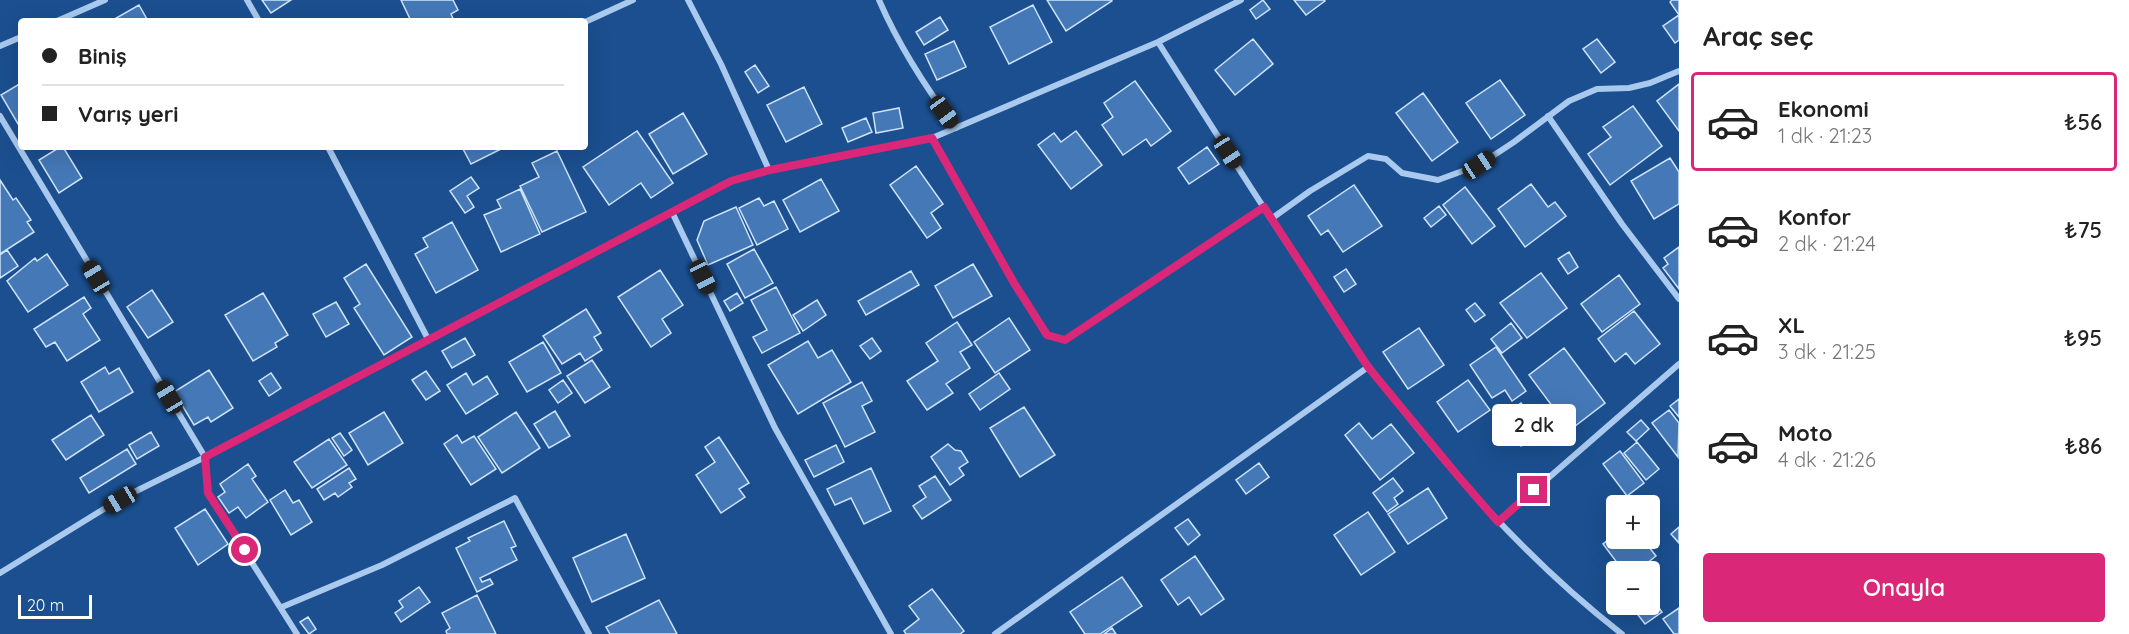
<!DOCTYPE html>
<html lang="tr">
<head>
<meta charset="utf-8">
<style>
	body { margin:0; font-family:Quicksand,sans-serif; background:#f6f6f6; color:#222; height:100vh; display:flex; flex-direction:column; font-size:22px; white-space:nowrap }
	* { box-sizing:border-box; margin:0 }
	p { font-size:20px; color:#767676 }
	.icon { flex:none; width:33px; height:33px; fill:none; stroke:currentColor; stroke-width:2; stroke-linecap:round; stroke-linejoin:round }
	.map { position:relative; flex:1; overflow:hidden }
	.sheet { display:flex; flex-direction:column; background:#fff; width:450px }
	.sheet>* { flex:none }
	.banner { position:absolute; left:18px; top:18px; width:570px; height:132px; border-radius:6px; box-shadow:0 6px 24px #0002; display:grid; align-content:center; height:132px; padding:0 24px; background:#fff }
	.fabs { position:absolute; left:1606px; top:495px; display:grid; gap:12px }
	.fabs a { display:grid; place-items:center; width:54px; height:54px; border-radius:6px; background:#fff; box-shadow:0 6px 24px #0002; font-size:30px }
	.scale { position:absolute; left:18px; bottom:15px; width:74px; box-sizing:border-box; padding-left:6px; border:3px solid #fff; border-top:0; font-size:16px; line-height:21px; white-space:nowrap; color:#fff; -webkit-text-stroke:4px #1b4f8f; paint-order:stroke }
	.end { position:absolute; width:27px; height:27px; margin:-14px; border:8px solid #db2777; background:#fff; box-shadow:0 0 0 3px #fff }
	.from { border-radius:50% }
	.bubble { position:absolute; height:42px; border-radius:6px; background:#fff; box-shadow:0 6px 24px #0002; font-size:20px; font-weight:600; line-height:42px; text-align:center }
	.car { position:absolute; width:18px; height:36px; margin:-18px -9px; border-radius:8px; box-shadow:0 0 4px 2px #0007; background:linear-gradient(#222 24%,#8ab4d8 0 40%,#222 0 76%,#8ab4d8 0 86%,#222 0) }
	.banner b { display:flex; align-items:center; gap:21px; height:57px; font-size:22px }
	.banner b+b { border-top:2px solid #e0e0e0 }
	.banner i { width:15px; height:15px; background:#222 }
	ul { padding:0; list-style:none }
	li { display:flex; align-items:center; gap:18px; height:99px; margin:0 12px 9px; padding:0 12px; border:3px solid transparent; border-radius:6px }
	li div { flex:1 }
	li b { display:block; font-size:22px }
	li em { font-style:normal; font-weight:600 }
	li.on { border-color:#db2777 }
	li>.icon { width:54px; height:54px; stroke-width:1.5 }
	h2 { padding:0 24px; font-size:27px; line-height:72px }
	.button { display:flex; gap:12px; margin-top:auto; padding:12px 24px }
	.button a { flex:1; height:69px; border-radius:6px; background:#db2777; color:#fff; font-size:24px; font-weight:600; line-height:69px; text-align:center }
	main { display:flex; flex:1; min-height:0 }
	.map>svg:first-child { display:block }
	.building { fill:#4478b7; stroke:#cfe3fa; stroke-width:1.5 }
	.lines { fill:none; stroke-linecap:round; stroke-linejoin:round }
	.street { stroke:#a9c9ee; stroke-width:6 }
	.route { stroke:#db2777; stroke-width:8 }
</style>
</head>
<body>
<main>
<div class="map">
<svg width="1679" height="634" viewBox="0 0 1679 634">
	<rect width="100%" height="100%" fill="#1b4f8f"/>
	<path class="building" d="M 262,0 L 291,0 L 271,13 Z
		M 401,0 L 453,0 L 458,10 L 451,14 L 454,21 L 411,21 Z
		M 1047,0 L 1111,0 L 1112,1 L 1066,31 Z
		M 1263,0 L 1270,9 L 1256,19 L 1250,10 Z
		M 1294,0 L 1324,0 L 1325,1 L 1306,15 Z
		M 1672,0 L 1679,0 L 1679,15 L 1670,2 Z
		M 139,5 L 148,21 L 111,21 Z
		M 1033,5 L 1052,42 L 1009,64 L 990,27 Z
		M 1679,15 L 1679,40 L 1675,43 L 1663,26 Z
		M 940,17 L 948,30 L 924,45 L 916,32 Z
		M 1253,39 L 1273,64 L 1235,95 L 1215,70 Z
		M 1597,39 L 1615,62 L 1601,73 L 1583,49 Z
		M 954,41 L 966,67 L 937,80 L 925,54 Z
		M 755,65 L 769,86 L 758,93 L 745,72 Z
		M 1500,80 L 1525,115 L 1491,139 L 1466,103 Z
		M 1135,81 L 1171,131 L 1151,146 L 1146,139 L 1123,155 L 1102,125 L 1113,117 L 1104,103 Z
		M 21,83 L 21,129 L 1,95 Z
		M 1679,84 L 1679,131 L 1657,101 Z
		M 804,87 L 822,124 L 786,142 L 767,105 Z
		M 1423,93 L 1458,142 L 1432,161 L 1396,113 Z
		M 1633,106 L 1662,146 L 1610,185 L 1588,154 L 1611,137 L 1603,127 Z
		M 899,108 L 903,128 L 876,133 L 873,113 Z
		M 683,113 L 707,154 L 673,174 L 649,134 Z
		M 866,118 L 872,132 L 848,142 L 842,128 Z
		M 637,131 L 673,183 L 651,198 L 641,183 L 609,205 L 583,167 Z
		M 1076,131 L 1102,165 L 1071,189 L 1038,145 L 1054,133 L 1061,142 Z
		M 60,147 L 63,147 L 82,178 L 59,193 L 39,160 Z
		M 462,147 L 505,147 L 471,164 Z
		M 1207,147 L 1219,164 L 1189,184 L 1178,168 Z
		M 557,151 L 586,212 L 542,232 L 520,186 L 539,177 L 532,163 Z
		M 1670,158 L 1679,172 L 1679,204 L 1654,219 L 1631,181 Z
		M 916,166 L 943,204 L 931,213 L 941,228 L 927,238 L 890,185 Z
		M 471,177 L 479,188 L 467,196 L 474,207 L 465,213 L 450,191 Z
		M 821,179 L 839,211 L 800,232 L 783,200 Z
		M 0,180 L 13,200 L 16,198 L 31,220 L 27,222 L 34,232 L 0,254 Z
		M 1531,184 L 1548,207 L 1555,202 L 1566,216 L 1525,247 L 1498,209 Z
		M 1354,185 L 1382,226 L 1343,252 L 1328,230 L 1321,235 L 1308,216 Z
		M 1465,187 L 1495,226 L 1472,244 L 1443,205 Z
		M 520,189 L 540,234 L 501,252 L 484,215 L 501,208 L 497,200 Z
		M 759,198 L 764,206 L 774,201 L 788,229 L 757,245 L 739,208 Z
		M 1439,206 L 1446,215 L 1431,227 L 1424,218 Z
		M 736,207 L 753,245 L 708,265 L 697,240 L 704,221 Z
		M 452,222 L 478,270 L 436,293 L 415,254 L 428,247 L 423,238 Z
		M 1679,247 L 1679,289 L 1663,268 L 1668,264 L 1664,258 Z
		M 754,249 L 773,283 L 745,298 L 727,264 Z
		M 7,250 L 18,266 L 0,278 L 0,255 Z
		M 1569,252 L 1578,267 L 1568,274 L 1558,259 Z
		M 47,254 L 68,285 L 28,312 L 7,281 L 35,258 L 37,261 Z
		M 366,264 L 412,337 L 384,355 L 354,308 L 360,304 L 344,278 Z
		M 973,264 L 992,296 L 953,318 L 935,286 Z
		M 1346,269 L 1356,284 L 1344,292 L 1334,277 Z
		M 660,270 L 683,305 L 662,319 L 671,333 L 651,347 L 618,297 Z
		M 911,271 L 919,285 L 866,315 L 858,301 Z
		M 1541,273 L 1567,308 L 1527,338 L 1500,303 Z
		M 1619,275 L 1640,304 L 1602,332 L 1581,304 Z
		M 776,287 L 800,333 L 762,353 L 753,337 L 767,330 L 751,300 Z
		M 152,290 L 173,322 L 148,338 L 127,307 Z
		M 263,293 L 288,335 L 275,343 L 277,347 L 253,361 L 225,315 Z
		M 737,293 L 743,303 L 730,311 L 724,301 Z
		M 84,297 L 91,308 L 83,314 L 100,340 L 67,361 L 55,342 L 46,347 L 34,329 Z
		M 817,300 L 826,315 L 803,331 L 793,315 Z
		M 336,302 L 349,324 L 326,337 L 313,314 Z
		M 1475,303 L 1485,315 L 1475,322 L 1466,310 Z
		M 586,309 L 601,333 L 594,337 L 602,350 L 585,361 L 580,353 L 562,364 L 543,336 Z
		M 1634,311 L 1660,344 L 1635,364 L 1626,353 L 1615,362 L 1598,339 Z
		M 1009,318 L 1030,350 L 995,373 L 974,342 Z
		M 957,322 L 972,345 L 960,352 L 970,368 L 946,384 L 953,393 L 927,410 L 907,381 L 938,361 L 926,343 Z
		M 1511,323 L 1522,338 L 1502,353 L 1491,339 Z
		M 1419,328 L 1444,365 L 1408,389 L 1383,352 Z
		M 465,338 L 475,355 L 452,368 L 442,351 Z
		M 872,338 L 881,351 L 870,359 L 860,346 Z
		M 808,341 L 818,358 L 832,350 L 851,382 L 798,414 L 768,365 Z
		M 543,342 L 561,373 L 527,392 L 509,362 Z
		M 1496,347 L 1526,391 L 1512,401 L 1505,390 L 1492,398 L 1470,365 Z
		M 1564,348 L 1605,403 L 1570,430 L 1529,375 Z
		M 592,360 L 610,387 L 585,403 L 567,376 Z
		M 105,367 L 109,374 L 119,368 L 133,392 L 99,412 L 81,382 Z
		M 209,370 L 233,408 L 211,422 L 208,417 L 194,425 L 174,392 Z
		M 426,371 L 440,391 L 426,400 L 412,380 Z
		M 271,373 L 281,388 L 269,396 L 259,381 Z
		M 466,373 L 473,385 L 487,376 L 498,394 L 466,414 L 447,385 Z
		M 999,373 L 1010,389 L 980,410 L 969,394 Z
		M 563,380 L 572,393 L 558,403 L 549,390 Z
		M 1468,380 L 1490,410 L 1458,432 L 1437,402 Z
		M 862,382 L 872,401 L 862,406 L 875,432 L 845,447 L 823,403 Z
		M 1679,399 L 1679,417 L 1670,406 Z
		M 1521,403 L 1542,430 L 1521,446 L 1500,419 Z
		M 1024,407 L 1055,455 L 1020,477 L 990,428 Z
		M 1669,410 L 1679,423 L 1678,457 L 1652,423 Z
		M 555,411 L 570,436 L 549,448 L 534,424 Z
		M 384,412 L 403,443 L 368,465 L 349,433 Z
		M 516,412 L 540,448 L 502,473 L 478,437 Z
		M 91,415 L 104,435 L 66,460 L 52,440 Z
		M 1641,420 L 1649,429 L 1636,441 L 1627,432 Z
		M 1359,423 L 1372,439 L 1391,424 L 1414,453 L 1380,480 L 1345,435 Z
		M 151,432 L 159,446 L 137,459 L 129,445 Z
		M 340,433 L 352,450 L 344,456 L 332,438 Z
		M 457,435 L 462,443 L 474,436 L 496,469 L 471,485 L 444,444 Z
		M 719,437 L 749,483 L 739,489 L 745,497 L 721,513 L 696,475 L 715,462 L 705,447 Z
		M 329,439 L 347,465 L 312,488 L 294,462 Z
		M 1637,442 L 1659,469 L 1646,480 L 1624,453 Z
		M 948,444 L 955,450 L 961,451 L 968,462 L 959,468 L 964,475 L 950,485 L 931,457 Z
		M 836,445 L 844,462 L 814,477 L 805,460 Z
		M 127,449 L 136,464 L 89,493 L 80,478 Z
		M 1620,451 L 1644,483 L 1627,496 L 1603,464 Z
		M 1259,463 L 1269,477 L 1246,494 L 1236,480 Z
		M 248,464 L 256,476 L 252,479 L 268,502 L 246,518 L 238,507 L 229,513 L 218,497 L 225,492 L 220,484 Z
		M 349,468 L 356,479 L 349,483 L 352,487 L 338,497 L 335,493 L 324,500 L 317,489 Z
		M 871,468 L 891,511 L 864,524 L 851,498 L 835,505 L 827,489 Z
		M 935,476 L 951,500 L 922,519 L 913,506 L 926,497 L 919,486 Z
		M 1393,478 L 1403,491 L 1394,498 L 1398,504 L 1387,512 L 1373,493 Z
		M 1428,488 L 1447,518 L 1408,544 L 1388,514 Z
		M 285,490 L 293,503 L 299,500 L 312,522 L 291,535 L 270,500 Z
		M 205,509 L 228,544 L 198,565 L 175,528 Z
		M 1368,512 L 1395,552 L 1361,575 L 1334,535 Z
		M 1188,519 L 1200,535 L 1188,545 L 1175,528 Z
		M 504,521 L 516,546 L 511,548 L 517,560 L 480,578 L 482,582 L 490,579 L 493,584 L 477,592 L 456,548 L 470,541 L 468,538 Z
		M 1679,527 L 1679,543 L 1671,534 Z
		M 1617,533 L 1617,538 L 1642,538 L 1656,556 L 1636,572 L 1624,572 L 1603,544 Z
		M 626,534 L 645,578 L 592,602 L 573,558 Z
		M 1195,556 L 1224,599 L 1201,615 L 1189,597 L 1178,605 L 1161,580 Z
		M 1122,577 L 1142,606 L 1100,634 L 1085,634 L 1070,612 Z
		M 419,587 L 430,602 L 401,622 L 395,613 L 403,607 L 399,601 Z
		M 932,589 L 964,631 L 960,634 L 906,634 L 904,631 L 919,619 L 909,606 Z
		M 477,595 L 496,634 L 447,634 L 446,631 L 450,628 L 442,613 Z
		M 1652,598 L 1662,612 L 1645,624 L 1635,611 L 1644,604 L 1650,604 L 1650,600 Z
		M 659,600 L 677,634 L 610,634 L 606,627 Z
		M 1679,608 L 1679,634 L 1674,634 L 1663,619 Z
		M 308,617 L 316,629 L 309,634 L 300,622 Z
		M 1112,628 L 1116,634 L 1104,634 Z"/>
	<g class="lines">
		<path class="street" d="M 247,0 L 259,21
			M 688,0 L 721,64 L 769,170
			M 879,0 C 899,46 926,88 956,128
			M 57,21 L 105,0
			M 585,22 L 633,0
			M 1158,42 C 1207,119 1256,197 1307,274 C 1328,305 1347,339 1370,368 C 1444,465 1525,559 1622,634
			M 0,46 L 21,37
			M 0,116 L 205,457 L 208,493 L 297,634
			M 1548,116 L 1622,224 L 1679,299
			M 932,138 L 1014,283 L 1047,335 L 1065,340 L 1264,207
			M 328,147 L 428,339
			M 672,212 L 775,428 L 891,634
			M 1271,219 L 1310,191 L 1368,156 L 1386,159 L 1402,173 L 1438,180 L 1479,165 L 1514,142 L 1569,101 L 1597,89 L 1629,88 L 1650,83 L 1679,71
			M 1498,522 L 1679,364
			M 0,573 L 120,499 L 205,457 L 731,181 L 769,170 L 932,138 L 1158,42 L 1241,0
			M 282,607 L 382,565 L 515,498 L 589,634
			M 995,634 L 1368,367"/>
	</g>
	<g class="lines">
		<path class="route" d="M 245,550 L 208,493 L 205,457 L 731,181 L 770,170 L 932,138 L 1014,283 L 1047,335 L 1065,340 L 1264,207 L 1368,367 L 1458,476 L 1498,522 L 1534,490"/>
	</g>
</svg>
<div class="fabs">
<a>+</a>
<a>−</a>
</div>
<div class="scale">20 m</div>
<i class="end from" style="left:245px;top:550px"></i>
<i class="end" style="left:1534px;top:490px"></i>
<div class="bubble" style="left:1492px;top:404px;width:84px">2 dk</div>
<i class="car" style="left:944px;top:112px;rotate:144deg"></i>
<i class="car" style="left:1228px;top:152px;rotate:147deg"></i>
<i class="car" style="left:1479px;top:165px;rotate:57deg"></i>
<i class="car" style="left:96px;top:277px;rotate:329deg"></i>
<i class="car" style="left:703px;top:277px;rotate:154deg"></i>
<i class="car" style="left:169px;top:397px;rotate:329deg"></i>
<i class="car" style="left:120px;top:500px;rotate:239deg"></i>
<div class="banner">
<b><i class="from"></i>Biniş</b>
<b><i></i>Varış yeri</b>
</div>
</div>
<section class="sheet">
<h2>Araç seç</h2>
<ul>
<li class="on"><svg class="icon" aria-label="car" viewBox="0 0 24 24"><path d="M5 17H2v-5l4-1 3-4h7l3 4 3 1v5h-3M9 17h6M6 11h13"/><circle cx="7" cy="17" r="2"/><circle cx="17" cy="17" r="2"/></svg><div><b>Ekonomi</b><p>1 dk · 21:23</p></div><em>₺56</em></li>
<li><svg class="icon" aria-label="car" viewBox="0 0 24 24"><path d="M5 17H2v-5l4-1 3-4h7l3 4 3 1v5h-3M9 17h6M6 11h13"/><circle cx="7" cy="17" r="2"/><circle cx="17" cy="17" r="2"/></svg><div><b>Konfor</b><p>2 dk · 21:24</p></div><em>₺75</em></li>
<li><svg class="icon" aria-label="car" viewBox="0 0 24 24"><path d="M5 17H2v-5l4-1 3-4h7l3 4 3 1v5h-3M9 17h6M6 11h13"/><circle cx="7" cy="17" r="2"/><circle cx="17" cy="17" r="2"/></svg><div><b>XL</b><p>3 dk · 21:25</p></div><em>₺95</em></li>
<li><svg class="icon" aria-label="car" viewBox="0 0 24 24"><path d="M5 17H2v-5l4-1 3-4h7l3 4 3 1v5h-3M9 17h6M6 11h13"/><circle cx="7" cy="17" r="2"/><circle cx="17" cy="17" r="2"/></svg><div><b>Moto</b><p>4 dk · 21:26</p></div><em>₺86</em></li>
</ul>
<div class="button"><a>Onayla</a></div>
</section>
</main>
</body>
</html>
